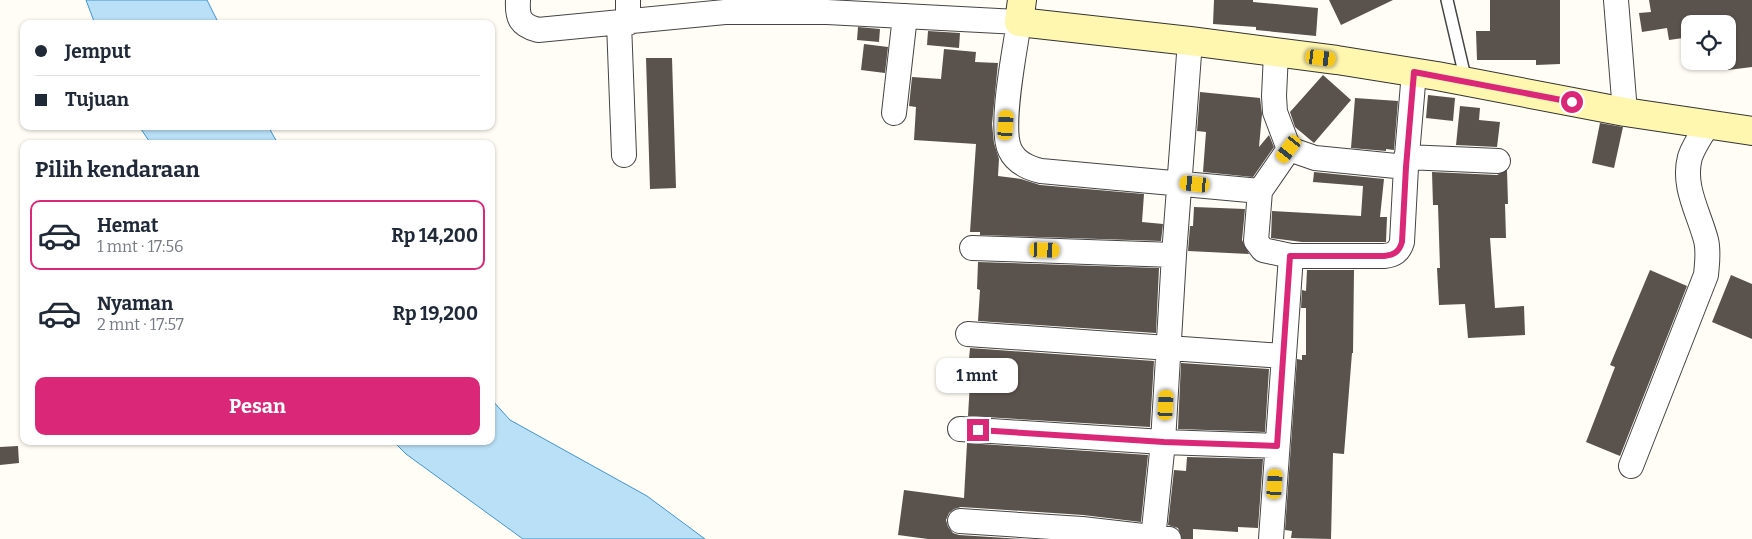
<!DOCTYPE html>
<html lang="id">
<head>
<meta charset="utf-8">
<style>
	body { margin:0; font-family:Bitter,serif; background:#f6f6f7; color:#1f2937; height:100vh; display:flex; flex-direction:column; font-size:19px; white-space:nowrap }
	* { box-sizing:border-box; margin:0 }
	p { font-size:16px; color:#747a83 }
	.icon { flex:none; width:28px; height:28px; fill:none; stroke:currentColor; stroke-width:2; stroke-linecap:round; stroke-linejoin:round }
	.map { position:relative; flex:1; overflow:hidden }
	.side { position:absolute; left:20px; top:140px; width:475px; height:305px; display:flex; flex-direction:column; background:#fff; border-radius:10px; box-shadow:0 1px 4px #0004 }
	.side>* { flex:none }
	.top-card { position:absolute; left:20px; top:20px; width:475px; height:110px; border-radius:10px; box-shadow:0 1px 4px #0004; display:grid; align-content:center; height:110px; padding:0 15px; background:#fff }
	.tools { position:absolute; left:1681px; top:15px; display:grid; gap:10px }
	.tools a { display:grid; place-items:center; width:55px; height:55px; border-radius:10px; background:#fff; box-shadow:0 1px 4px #0004; font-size:25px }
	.end { position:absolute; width:22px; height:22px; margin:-11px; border:6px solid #db2777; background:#fff; box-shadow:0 0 0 2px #fff }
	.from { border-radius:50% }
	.bubble { position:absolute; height:35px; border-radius:10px; background:#fff; box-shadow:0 1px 4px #0004; font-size:16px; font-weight:700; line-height:35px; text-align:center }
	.car { position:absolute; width:15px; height:30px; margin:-15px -8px; border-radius:6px; box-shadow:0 0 4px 1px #0007; background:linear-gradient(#f5c518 24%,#345 0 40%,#f5c518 0 76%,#345 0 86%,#f5c518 0) }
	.top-card b { display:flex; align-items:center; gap:18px; height:48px; font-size:19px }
	.top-card b+b { border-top:1px solid #e0e1e3 }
	.top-card i { width:12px; height:12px; background:#1f2937 }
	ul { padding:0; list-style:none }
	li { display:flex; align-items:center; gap:15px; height:70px; margin:0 10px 8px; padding:0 5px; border:2px solid transparent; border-radius:10px }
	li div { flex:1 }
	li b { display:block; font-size:19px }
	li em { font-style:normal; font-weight:700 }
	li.selected { border-color:#db2777 }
	li>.icon { width:45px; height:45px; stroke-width:1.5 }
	h2 { padding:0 15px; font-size:22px; line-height:60px }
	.cta { display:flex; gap:10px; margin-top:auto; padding:10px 15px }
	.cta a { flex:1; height:58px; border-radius:10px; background:#db2777; color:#fff; font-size:20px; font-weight:700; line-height:58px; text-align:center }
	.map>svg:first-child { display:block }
	.water { fill:#b9e0f7; stroke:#3f96cf }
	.building { fill:#5a524d }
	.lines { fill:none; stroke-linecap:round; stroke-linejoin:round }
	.lane-casing { stroke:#444; stroke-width:14 }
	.street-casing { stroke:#444; stroke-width:26 }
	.secondary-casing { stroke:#333; stroke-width:30 }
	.lane { stroke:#fff; stroke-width:11 }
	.street { stroke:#fff; stroke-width:24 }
	.secondary { stroke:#fff6b0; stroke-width:28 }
	.route { stroke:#db2777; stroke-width:6 }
</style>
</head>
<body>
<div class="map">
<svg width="1752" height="539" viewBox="0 0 1752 539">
	<rect width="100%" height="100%" fill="#fffdf5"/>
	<path class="water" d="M 86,0 L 207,0 L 219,24 L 95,24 Z
		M 139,126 L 268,126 L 278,144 L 151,144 Z
		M 491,399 L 510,420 L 647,496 L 705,539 L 523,539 L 406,454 L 393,441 L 491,441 Z"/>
	<path class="building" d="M 1214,0 L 1253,0 L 1253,2 L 1318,8 L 1316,36 L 1256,30 L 1256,27 L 1213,24 Z
		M 1329,0 L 1393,0 L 1341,25 Z
		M 1490,0 L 1560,0 L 1560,64 L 1536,65 L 1536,60 L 1477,60 L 1476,31 L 1490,31 Z
		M 1649,0 L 1752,0 L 1752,67 L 1728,70 L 1728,24 L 1690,24 L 1690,37 L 1669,40 L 1667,28 L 1642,32 L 1639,13 L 1651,12 Z
		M 858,27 L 880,29 L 879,42 L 857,40 Z
		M 928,31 L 960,33 L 959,48 L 927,45 Z
		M 864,44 L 888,47 L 885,73 L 861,70 Z
		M 944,49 L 976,52 L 975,62 L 998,63 L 992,124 L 994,143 L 999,159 L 998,176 L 1021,179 L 1040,185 L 1144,194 L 1142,222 L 1163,224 L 1161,241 L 980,235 L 980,232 L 970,232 L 976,144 L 914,140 L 916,107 L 909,106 L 912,77 L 941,79 Z
		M 646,58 L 672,58 L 676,188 L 650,189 Z
		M 1323,75 L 1351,100 L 1314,143 L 1295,127 L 1290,112 Z
		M 1200,92 L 1260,98 L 1262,114 L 1259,147 L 1269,135 L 1274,147 L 1253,177 L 1203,172 L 1206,132 L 1197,131 Z
		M 1428,95 L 1455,98 L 1453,121 L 1426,118 Z
		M 1355,98 L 1398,101 L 1394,150 L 1386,149 L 1386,151 L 1351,148 Z
		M 1460,106 L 1480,108 L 1479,120 L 1500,122 L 1497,147 L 1456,145 Z
		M 1600,123 L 1623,127 L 1614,168 L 1592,163 Z
		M 1507,170 L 1508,204 L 1505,204 L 1506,238 L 1490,238 L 1495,308 L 1524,306 L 1525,335 L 1468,338 L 1465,304 L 1439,305 L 1437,268 L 1440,268 L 1438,205 L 1433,205 L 1432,172 L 1497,175 Z
		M 1314,172 L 1384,179 L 1380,217 L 1387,217 L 1386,242 L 1302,242 L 1271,238 L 1272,211 L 1361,216 L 1363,186 L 1313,182 Z
		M 1194,207 L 1245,209 L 1242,240 L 1249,254 L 1188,251 L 1190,226 L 1193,226 Z
		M 978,262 L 1159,268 L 1156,333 L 978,321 L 980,290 L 977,289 Z
		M 1307,270 L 1354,270 L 1353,353 L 1352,353 L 1344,454 L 1333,453 L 1331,539 L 1291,538 L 1292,531 L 1285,530 L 1297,359 L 1302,360 L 1302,355 L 1306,355 L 1306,308 L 1301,308 L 1302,290 L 1306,291 Z
		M 1650,270 L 1687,286 L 1620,456 L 1586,442 L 1615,367 L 1610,365 Z
		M 1731,275 L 1752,284 L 1752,339 L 1712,322 Z
		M 970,348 L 1154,361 L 1150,427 L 968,416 L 970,382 L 967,381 Z
		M 1181,363 L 1269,369 L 1265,432 L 1178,429 Z
		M 967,443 L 1148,455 L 1141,522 L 1083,515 L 961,507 L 954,509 L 949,513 L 946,520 L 948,527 L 953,533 L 959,535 L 1024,539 L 928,539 L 898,535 L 904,490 L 964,498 Z
		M 18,446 L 19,463 L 0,465 L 0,447 Z
		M 1187,457 L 1263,459 L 1258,528 L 1238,527 L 1238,532 L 1193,529 L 1193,539 L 1182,539 L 1178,528 L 1168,525 L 1174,470 L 1186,471 Z"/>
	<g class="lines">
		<g class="lane-casing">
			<path id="lane" d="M 1447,0 L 1466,81"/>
		</g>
		<g class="street-casing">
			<path id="street" d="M 518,0 C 517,18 520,25 538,30 L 725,12 L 827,12 L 1019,22 C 1015,50 999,128 1010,150 C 1016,163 1028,168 1041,171 L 1260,191
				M 1616,0 L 1625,112
				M 619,23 L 624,155
				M 628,23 L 628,0
				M 1276,53 L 1274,96 L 1275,112 L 1289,149 L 1260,191 L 1256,241 L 1263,250 L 1291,256 L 1384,256 C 1394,255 1399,252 1402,242 L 1406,167 L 1414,72
				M 894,113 L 905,16
				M 1289,149 L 1315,158 L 1406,167
				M 1406,157 L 1498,161
				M 972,248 L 1174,255
				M 968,334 L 1284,356
				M 960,429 L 1163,442 L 1277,446
				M 1631,466 L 1706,275 C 1707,263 1709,252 1706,240 C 1699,213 1682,186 1690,157 C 1694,145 1702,134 1709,123
				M 960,521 L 1082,529 L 1169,539
				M 1153,539 L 1163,442 L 1174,255 L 1190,41
				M 1271,539 L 1291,256"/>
		</g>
		<g class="secondary-casing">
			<path id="secondary" d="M 1022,0 L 1019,22 L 1190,41 L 1337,60 L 1437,76 L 1625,112 L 1752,131"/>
		</g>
		<use href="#lane" class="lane"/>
		<use href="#street" class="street"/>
		<use href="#secondary" class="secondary"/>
	</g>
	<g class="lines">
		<path class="route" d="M 978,430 L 1164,442 L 1277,446 L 1290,256 L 1384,256 C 1394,255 1399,252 1402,242 L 1406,167 L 1414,72 L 1572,102"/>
	</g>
</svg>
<div class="tools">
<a><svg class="icon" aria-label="locate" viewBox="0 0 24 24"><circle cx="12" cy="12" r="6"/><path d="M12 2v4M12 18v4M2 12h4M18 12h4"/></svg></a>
</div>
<i class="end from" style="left:1572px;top:102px"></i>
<i class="end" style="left:978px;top:430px"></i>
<div class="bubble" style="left:936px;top:358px;width:82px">1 mnt</div>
<i class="car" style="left:1321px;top:58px;rotate:97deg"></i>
<i class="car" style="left:1006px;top:125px;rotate:4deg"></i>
<i class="car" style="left:1289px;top:149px;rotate:217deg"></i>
<i class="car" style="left:1195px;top:184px;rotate:276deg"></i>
<i class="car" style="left:1045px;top:250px;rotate:92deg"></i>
<i class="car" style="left:1166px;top:405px;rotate:3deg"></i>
<i class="car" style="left:1275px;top:484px;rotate:4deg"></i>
<div class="top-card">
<b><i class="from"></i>Jemput</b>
<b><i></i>Tujuan</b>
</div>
<section class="side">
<h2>Pilih kendaraan</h2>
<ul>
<li class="selected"><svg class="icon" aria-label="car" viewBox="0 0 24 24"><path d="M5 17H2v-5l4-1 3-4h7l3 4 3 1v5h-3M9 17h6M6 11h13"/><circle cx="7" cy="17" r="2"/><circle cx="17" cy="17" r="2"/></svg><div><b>Hemat</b><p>1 mnt · 17:56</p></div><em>Rp 14,200</em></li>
<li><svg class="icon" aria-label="car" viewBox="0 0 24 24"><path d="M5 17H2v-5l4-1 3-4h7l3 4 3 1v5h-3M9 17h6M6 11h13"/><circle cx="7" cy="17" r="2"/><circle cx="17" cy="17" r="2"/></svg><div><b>Nyaman</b><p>2 mnt · 17:57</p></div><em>Rp 19,200</em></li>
</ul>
<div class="cta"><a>Pesan</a></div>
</section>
</div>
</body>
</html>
